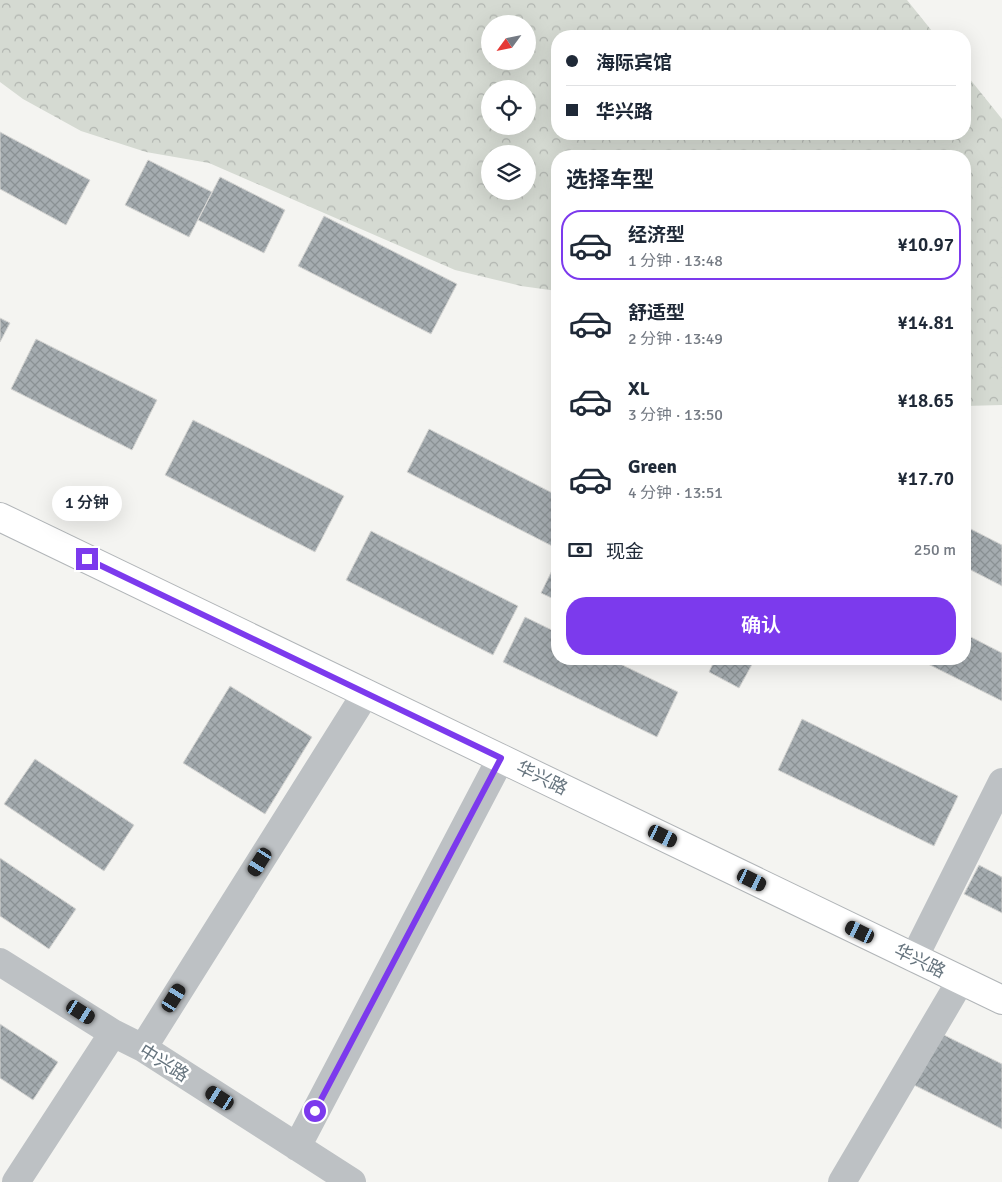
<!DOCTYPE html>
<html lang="zh">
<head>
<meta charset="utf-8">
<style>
	body { margin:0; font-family:Signika,"Noto Sans SC",sans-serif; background:#f6f6f7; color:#1f2937; height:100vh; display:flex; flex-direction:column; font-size:19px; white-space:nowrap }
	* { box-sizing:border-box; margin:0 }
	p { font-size:16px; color:#747a83 }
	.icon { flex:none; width:28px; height:28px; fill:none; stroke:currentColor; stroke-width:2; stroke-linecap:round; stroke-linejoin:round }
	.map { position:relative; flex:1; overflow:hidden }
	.drawer { position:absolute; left:551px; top:150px; width:420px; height:515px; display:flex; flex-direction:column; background:#fff; border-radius:20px; box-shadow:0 5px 20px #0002 }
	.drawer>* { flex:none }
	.hud { position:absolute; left:551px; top:30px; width:420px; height:110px; border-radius:20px; box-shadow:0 5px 20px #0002; display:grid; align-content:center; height:110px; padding:0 15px; background:#fff }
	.needle { width:32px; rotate:237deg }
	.controls { position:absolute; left:481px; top:15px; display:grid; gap:10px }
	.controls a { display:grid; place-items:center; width:55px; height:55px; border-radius:50%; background:#fff; box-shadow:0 5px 20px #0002; font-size:25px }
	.end { position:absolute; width:22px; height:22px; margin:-11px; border:6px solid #7c3aed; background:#fff; box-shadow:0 0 0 2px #fff }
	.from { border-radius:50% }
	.bubble { position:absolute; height:35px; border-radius:18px; background:#fff; box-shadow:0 5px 20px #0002; font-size:16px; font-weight:600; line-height:35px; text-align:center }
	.car { position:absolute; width:15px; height:30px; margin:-15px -8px; border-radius:6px; box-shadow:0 0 4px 1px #0007; background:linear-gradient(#222 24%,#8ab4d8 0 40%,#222 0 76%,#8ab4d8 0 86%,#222 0) }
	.hud b { display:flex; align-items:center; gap:18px; height:48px; font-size:19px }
	.hud b+b { border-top:1px solid #e0e1e3 }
	.hud i { width:12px; height:12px; background:#1f2937 }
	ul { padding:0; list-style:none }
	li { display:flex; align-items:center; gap:15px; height:70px; margin:0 10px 8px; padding:0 5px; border:2px solid transparent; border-radius:20px }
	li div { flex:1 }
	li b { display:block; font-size:19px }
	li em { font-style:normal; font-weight:600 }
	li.on { border-color:#7c3aed }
	li>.icon { width:45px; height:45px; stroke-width:1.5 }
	h2 { padding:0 15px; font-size:22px; line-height:60px }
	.pay { display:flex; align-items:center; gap:12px; height:55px; padding:0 15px; font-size:19px }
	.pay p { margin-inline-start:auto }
	.primary-button { display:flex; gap:10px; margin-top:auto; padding:10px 15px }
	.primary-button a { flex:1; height:58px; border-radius:20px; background:#7c3aed; color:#fff; font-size:20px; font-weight:600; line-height:58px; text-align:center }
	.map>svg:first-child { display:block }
	.forest { fill:url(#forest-crowns); fill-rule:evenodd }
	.building { fill:url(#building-cross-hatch); stroke:#d5d5d3 }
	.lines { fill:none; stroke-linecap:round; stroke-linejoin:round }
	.major-casing { stroke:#b1b5b8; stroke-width:30 }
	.minor { stroke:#bdc1c4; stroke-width:28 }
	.major { stroke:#fff; stroke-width:28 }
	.route { stroke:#7c3aed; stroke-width:6 }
	.labels { text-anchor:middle; stroke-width:5; stroke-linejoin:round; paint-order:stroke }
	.street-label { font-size:18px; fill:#66747e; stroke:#fff }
</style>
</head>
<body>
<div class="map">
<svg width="1002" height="1182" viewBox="0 0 1002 1182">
	<defs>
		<pattern id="forest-crowns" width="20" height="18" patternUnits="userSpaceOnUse" patternTransform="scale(1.25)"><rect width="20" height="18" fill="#d5dad2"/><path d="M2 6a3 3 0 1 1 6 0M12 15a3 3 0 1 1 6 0" fill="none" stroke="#b1b5b0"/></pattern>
		<pattern id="building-cross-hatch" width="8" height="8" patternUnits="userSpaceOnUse" patternTransform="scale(1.25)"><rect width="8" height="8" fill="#a5acb0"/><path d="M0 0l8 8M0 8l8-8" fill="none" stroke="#8a9194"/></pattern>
	</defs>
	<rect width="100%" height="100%" fill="#f4f4f1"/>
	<path class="forest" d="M 0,0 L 907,0 L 936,36 L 558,36 L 558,134 L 965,134 L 965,73 L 1002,119 L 1002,405 L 965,406 L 965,156 L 558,156 L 557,291 L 521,286 L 455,270 L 209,163 L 146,152 L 81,131 L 23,99 L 0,82 ZM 490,24 L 528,24 L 528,61 L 490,61 ZM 490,89 L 528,89 L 528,126 L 490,126 ZM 490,154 L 528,154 L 528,191 L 490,191 Z"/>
	<path class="building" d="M 0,132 L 90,180 L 66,225 L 0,189 Z
		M 148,160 L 212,192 L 189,237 L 125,205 Z
		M 220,177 L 285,210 L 264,253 L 198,220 Z
		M 324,216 L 457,284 L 431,334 L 298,266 Z
		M 0,318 L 10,323 L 0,342 Z
		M 36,339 L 157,400 L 132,450 L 11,389 Z
		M 193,420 L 344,496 L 315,552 L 165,475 Z
		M 429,429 L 558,496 L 558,549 L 407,472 Z
		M 965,526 L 1002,545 L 1002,586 L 965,567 Z
		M 371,531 L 518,606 L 493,655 L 346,580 Z
		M 558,558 L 558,601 L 541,593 Z
		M 525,617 L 558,633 L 558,659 L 610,659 L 678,692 L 657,737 L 503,662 Z
		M 965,634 L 1002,653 L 1002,701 L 918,659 L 965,659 Z
		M 715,659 L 755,659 L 739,688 L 709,672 Z
		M 230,686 L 312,737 L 265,814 L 183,763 Z
		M 802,719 L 958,796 L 934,846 L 778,770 Z
		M 35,759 L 134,825 L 104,871 L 4,804 Z
		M 0,858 L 76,909 L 49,949 L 0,916 Z
		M 979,865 L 1002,877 L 1002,913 L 964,894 Z
		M 0,1024 L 58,1062 L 33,1100 L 0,1078 Z
		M 938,1032 L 1002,1064 L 1002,1129 L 912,1084 Z"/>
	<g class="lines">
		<g class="major-casing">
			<path id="major" d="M 0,517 L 1002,1000"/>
		</g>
		<path class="minor" d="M 914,958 L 1002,782
			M 0,962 L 113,1033 L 143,1048 L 352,1182
			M 143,1048 L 366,693
			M 297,1147 L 501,758
			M 16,1182 L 113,1033
			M 842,1182 L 961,980"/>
		<use href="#major" class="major"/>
	</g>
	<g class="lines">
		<path class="route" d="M 87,559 L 501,758 L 315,1111"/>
	</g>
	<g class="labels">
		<g class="street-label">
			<text transform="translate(542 778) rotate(26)" y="6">华兴路</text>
			<text transform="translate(920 961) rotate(26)" y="6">华兴路</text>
			<text transform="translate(164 1063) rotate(32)" y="6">中兴路</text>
		</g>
	</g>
</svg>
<div class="controls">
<a><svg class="needle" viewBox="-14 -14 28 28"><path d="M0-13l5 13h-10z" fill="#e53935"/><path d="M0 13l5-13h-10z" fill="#747a83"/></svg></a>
<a><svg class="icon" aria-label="locate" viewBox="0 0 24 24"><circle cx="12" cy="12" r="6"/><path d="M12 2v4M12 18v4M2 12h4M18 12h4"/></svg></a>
<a><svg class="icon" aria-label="layers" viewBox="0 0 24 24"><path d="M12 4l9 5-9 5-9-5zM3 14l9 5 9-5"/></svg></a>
</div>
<i class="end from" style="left:315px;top:1111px"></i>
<i class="end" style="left:87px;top:559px"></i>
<div class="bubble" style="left:52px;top:486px;width:70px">1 分钟</div>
<i class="car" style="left:663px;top:836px;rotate:116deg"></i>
<i class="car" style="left:260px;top:862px;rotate:212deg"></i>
<i class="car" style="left:752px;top:880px;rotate:116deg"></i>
<i class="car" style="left:860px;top:932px;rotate:296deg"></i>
<i class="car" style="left:174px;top:998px;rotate:32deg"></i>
<i class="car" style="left:81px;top:1012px;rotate:122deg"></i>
<i class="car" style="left:220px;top:1098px;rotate:303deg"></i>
<div class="hud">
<b><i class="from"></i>海际宾馆</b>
<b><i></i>华兴路</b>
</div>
<section class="drawer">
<h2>选择车型</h2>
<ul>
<li class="on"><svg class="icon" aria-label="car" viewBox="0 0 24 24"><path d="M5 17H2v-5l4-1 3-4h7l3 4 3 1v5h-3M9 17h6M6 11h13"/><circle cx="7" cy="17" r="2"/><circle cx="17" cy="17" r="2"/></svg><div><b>经济型</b><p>1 分钟 · 13:48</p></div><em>¥10.97</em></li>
<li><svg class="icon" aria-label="car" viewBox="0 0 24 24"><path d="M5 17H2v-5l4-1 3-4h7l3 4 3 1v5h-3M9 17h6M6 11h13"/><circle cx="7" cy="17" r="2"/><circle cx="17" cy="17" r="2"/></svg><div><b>舒适型</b><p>2 分钟 · 13:49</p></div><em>¥14.81</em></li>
<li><svg class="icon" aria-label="car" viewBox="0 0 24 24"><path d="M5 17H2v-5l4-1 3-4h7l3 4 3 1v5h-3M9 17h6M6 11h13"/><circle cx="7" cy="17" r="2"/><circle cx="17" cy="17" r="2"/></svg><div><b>XL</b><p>3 分钟 · 13:50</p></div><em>¥18.65</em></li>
<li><svg class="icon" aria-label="car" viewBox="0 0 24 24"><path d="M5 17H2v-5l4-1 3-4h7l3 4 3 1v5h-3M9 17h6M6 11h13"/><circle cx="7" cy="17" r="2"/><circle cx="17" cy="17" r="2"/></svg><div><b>Green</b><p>4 分钟 · 13:51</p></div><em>¥17.70</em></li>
</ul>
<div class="pay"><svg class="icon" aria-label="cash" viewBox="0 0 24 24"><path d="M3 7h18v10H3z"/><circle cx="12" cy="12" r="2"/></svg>现金<p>250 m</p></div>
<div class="primary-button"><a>确认</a></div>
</section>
</div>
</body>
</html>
